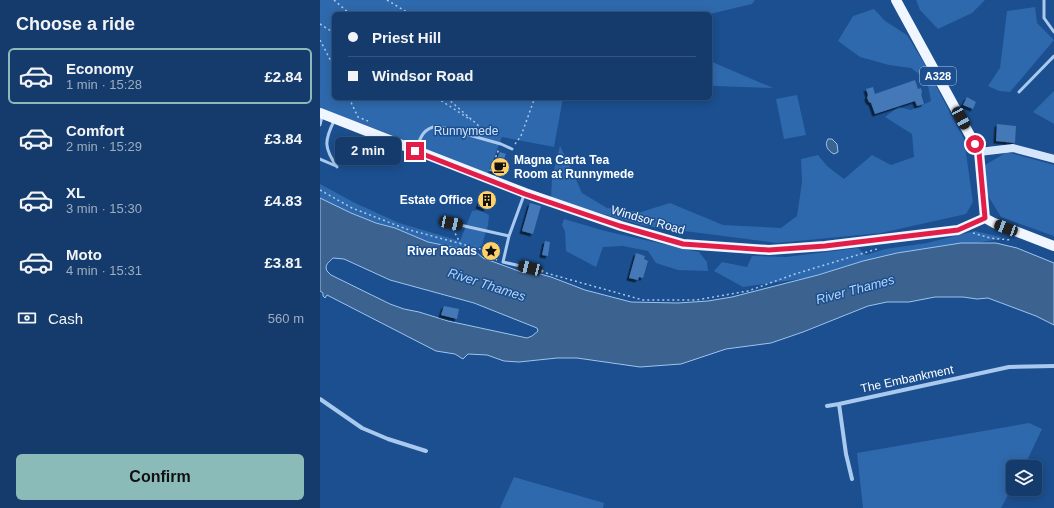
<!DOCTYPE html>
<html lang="en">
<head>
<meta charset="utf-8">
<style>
	body { margin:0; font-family:Arial,sans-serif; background:#214673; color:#f1f3f6; height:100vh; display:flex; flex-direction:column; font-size:15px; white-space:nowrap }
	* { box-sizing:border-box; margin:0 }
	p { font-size:13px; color:#9dadc1 }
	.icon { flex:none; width:22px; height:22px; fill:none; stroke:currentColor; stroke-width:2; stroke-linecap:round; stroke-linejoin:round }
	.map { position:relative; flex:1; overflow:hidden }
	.details { display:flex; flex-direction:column; background:#143b6b; width:320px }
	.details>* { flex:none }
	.top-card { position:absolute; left:12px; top:12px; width:380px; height:88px; border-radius:6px; box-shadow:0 2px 10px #0003,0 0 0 1px #33557e; display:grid; align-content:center; height:88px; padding:0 16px; background:#143b6b }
	.controls { position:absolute; left:686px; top:460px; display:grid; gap:8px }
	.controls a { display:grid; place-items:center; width:36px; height:36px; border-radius:6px; background:#143b6b; box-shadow:0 2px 10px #0003,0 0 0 1px #33557e; font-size:20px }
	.end { position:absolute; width:18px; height:18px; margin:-9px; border:5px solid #e11d48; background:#fff; box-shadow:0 0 0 2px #fff }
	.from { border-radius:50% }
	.bubble { position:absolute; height:28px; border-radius:6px; background:#143b6b; box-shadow:0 2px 10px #0003,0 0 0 1px #33557e; font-size:13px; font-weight:700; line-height:28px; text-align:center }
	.car { position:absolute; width:12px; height:24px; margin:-12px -6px; border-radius:5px; box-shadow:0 0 3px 1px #0007; background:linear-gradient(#222 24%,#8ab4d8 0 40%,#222 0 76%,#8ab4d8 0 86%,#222 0) }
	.top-card b { display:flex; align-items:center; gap:14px; height:38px; font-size:15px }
	.top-card b+b { border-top:1px solid #33557e }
	.top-card i { width:10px; height:10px; background:#f1f3f6 }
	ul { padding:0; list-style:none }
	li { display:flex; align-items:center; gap:12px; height:56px; margin:0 8px 6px; padding:0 8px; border:2px solid transparent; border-radius:6px }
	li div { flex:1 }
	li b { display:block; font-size:15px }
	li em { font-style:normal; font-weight:700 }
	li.on { border-color:#8bbbb9 }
	li>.icon { width:36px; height:36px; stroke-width:1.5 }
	h2 { padding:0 16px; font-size:18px; line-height:48px }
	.pay { display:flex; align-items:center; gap:10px; height:44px; padding:0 16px; font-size:15px }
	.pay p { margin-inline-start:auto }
	.action { display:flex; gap:8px; margin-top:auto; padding:8px 16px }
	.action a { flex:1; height:46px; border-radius:6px; background:#8bbbb9; color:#111; font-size:16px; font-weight:700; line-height:46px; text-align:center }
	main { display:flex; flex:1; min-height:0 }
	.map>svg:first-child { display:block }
	.green { fill:#2e69ad }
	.water { fill:#3c6290; stroke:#9cc4f0; fill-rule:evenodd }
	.building { fill:#4478b7; filter:url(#shadow) }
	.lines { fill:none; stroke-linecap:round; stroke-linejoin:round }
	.path { stroke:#a9c9ee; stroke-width:1.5; stroke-dasharray:2 3; stroke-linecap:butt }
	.lane { stroke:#a9c9ee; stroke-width:3 }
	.street { stroke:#a9c9ee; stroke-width:4 }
	.secondary { stroke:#d6e6fa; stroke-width:8 }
	.primary { stroke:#f0f6ff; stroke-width:10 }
	.route { stroke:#e11d48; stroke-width:5 }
	.labels { text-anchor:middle; stroke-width:3; stroke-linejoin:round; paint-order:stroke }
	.shield { fill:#1b4f8f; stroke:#bbcadd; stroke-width:1 }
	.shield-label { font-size:11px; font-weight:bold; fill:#fff }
	.park-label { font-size:12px; fill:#cfe3fa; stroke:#1b4f8f }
	.poi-label { font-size:12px; font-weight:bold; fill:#fff; stroke:#1b4f8f; text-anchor:end }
	.street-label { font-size:12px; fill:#fff; stroke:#1b4f8f }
	.water-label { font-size:13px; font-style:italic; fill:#b5d3f5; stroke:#1b4f8f }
</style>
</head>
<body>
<main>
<section class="details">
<h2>Choose a ride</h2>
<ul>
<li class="on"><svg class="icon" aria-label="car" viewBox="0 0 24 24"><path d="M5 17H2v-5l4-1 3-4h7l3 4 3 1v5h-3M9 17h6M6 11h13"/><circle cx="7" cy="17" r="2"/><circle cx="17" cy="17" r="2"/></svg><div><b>Economy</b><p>1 min · 15:28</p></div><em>£2.84</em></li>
<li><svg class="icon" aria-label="car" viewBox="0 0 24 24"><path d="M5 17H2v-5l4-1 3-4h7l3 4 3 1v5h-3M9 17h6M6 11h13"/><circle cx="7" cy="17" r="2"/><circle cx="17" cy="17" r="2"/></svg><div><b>Comfort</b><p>2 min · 15:29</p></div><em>£3.84</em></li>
<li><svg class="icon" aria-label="car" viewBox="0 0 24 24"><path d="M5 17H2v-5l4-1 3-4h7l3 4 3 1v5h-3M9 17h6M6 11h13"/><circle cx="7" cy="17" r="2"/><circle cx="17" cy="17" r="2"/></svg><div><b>XL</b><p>3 min · 15:30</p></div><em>£4.83</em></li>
<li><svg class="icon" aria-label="car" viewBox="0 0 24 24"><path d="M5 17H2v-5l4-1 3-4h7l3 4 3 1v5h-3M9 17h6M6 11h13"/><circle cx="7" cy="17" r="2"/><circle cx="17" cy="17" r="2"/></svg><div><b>Moto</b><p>4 min · 15:31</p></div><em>£3.81</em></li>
</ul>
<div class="pay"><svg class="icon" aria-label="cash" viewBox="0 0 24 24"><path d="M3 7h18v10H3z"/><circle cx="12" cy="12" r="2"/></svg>Cash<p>560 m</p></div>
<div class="action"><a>Confirm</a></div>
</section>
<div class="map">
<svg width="734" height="508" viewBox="0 0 734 508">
	<defs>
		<filter id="shadow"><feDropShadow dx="-2.5" dy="2.5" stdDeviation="0" flood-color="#0009"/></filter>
	</defs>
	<rect width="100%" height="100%" fill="#1b4f8f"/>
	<path class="green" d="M 0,0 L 435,0 L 432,4 L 390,14 L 14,14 L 14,98 L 243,98 L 234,147 L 182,137 L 167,175 L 0,109 Z
		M 596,0 L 665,0 L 652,13 L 618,29 L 600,10 Z
		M 715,7 L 717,23 L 734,40 L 690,92 L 679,91 L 668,86 L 680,68 L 687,11 Z
		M 554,9 L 565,21 L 587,35 L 604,63 L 644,139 L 653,202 L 646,214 L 561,233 L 457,243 L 325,226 L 231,199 L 232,178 L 240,146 L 253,173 L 262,193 L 287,208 L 321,212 L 350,203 L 403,225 L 461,228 L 477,216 L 482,182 L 481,159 L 498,155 L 507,166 L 524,179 L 552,155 L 571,165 L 594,157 L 592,134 L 565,117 L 578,107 L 591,110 L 611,101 L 607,80 L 591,68 L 569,65 L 540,57 L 518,41 L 533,16 Z
		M 390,61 L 453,88 L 395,86 L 390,85 Z
		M 734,91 L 734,124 L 713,112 Z
		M 477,95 L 486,135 L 464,139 L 456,99 Z
		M 687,152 L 734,165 L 734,236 L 681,217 L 667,194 L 665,165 Z
		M 0,184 L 35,203 L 79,223 L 140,241 L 152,211 C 159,209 163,212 169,215 L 168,225 L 162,245 L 153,252 C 138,249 123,247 108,242 C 97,238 86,232 74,228 C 48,220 23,212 0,198 Z
		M 244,219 L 285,231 L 379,252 L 387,262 L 388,271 L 358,270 L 336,263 L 328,251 L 303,246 L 283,247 L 276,267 L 246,251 L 245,231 L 242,225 Z
		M 655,231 L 681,237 L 681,239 L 543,261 L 487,278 L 423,287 L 394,271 L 402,262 L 427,267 L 432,256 L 466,257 L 538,248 L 546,255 L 565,249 L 607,243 Z
		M 709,423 L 722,429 L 704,467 L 693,467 L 693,486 L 681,508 L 543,508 L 537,453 Z
		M 194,477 L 284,503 L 283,508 L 180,508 Z"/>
	<path class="water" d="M 508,139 L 512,139 L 517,144 L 518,152 L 514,154 C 508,151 504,145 508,139 Z
		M 0,198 L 31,213 L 56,223 L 75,228 L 108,242 L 156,252 L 163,258 L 204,273 L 206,270 L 231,277 L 265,290 L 311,302 L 358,303 L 388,301 L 412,297 L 498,275 L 543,261 L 577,253 L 641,243 L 676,243 L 697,248 L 734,263 L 734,325 L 716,316 L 668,298 L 657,299 L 643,297 L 615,297 L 589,302 L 567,302 L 548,306 L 483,332 L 451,343 L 406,349 L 361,364 L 320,367 L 257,358 L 237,358 L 199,362 L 184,361 L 167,355 L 148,354 L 143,359 L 135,354 L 116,351 L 7,295 L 5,298 L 3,296 L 3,293 L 0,291 ZM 13,258 L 24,259 L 70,280 L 154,303 L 217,328 L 218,331 L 212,336 L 207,338 L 128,321 L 99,312 L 84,309 L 70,304 L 11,275 L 7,271 C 4,265 9,262 13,258 Z"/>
	<path class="building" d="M 595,80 L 598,89 L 601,88 L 602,93 L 601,94 L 604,104 L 597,106 L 595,101 L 555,114 L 551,103 L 549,102 L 547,98 L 548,95 L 546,89 L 553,87 L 555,94 Z
		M 647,97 L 656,102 L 653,109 L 643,105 Z
		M 677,124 L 696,126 L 695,143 L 676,141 Z
		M 180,152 L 186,154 L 183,161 L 188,163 L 183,175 L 172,170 Z
		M 165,190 L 176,195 L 172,206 L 168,205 L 166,209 L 158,206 Z
		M 210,203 L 221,206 L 213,234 L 202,231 Z
		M 225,241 L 230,242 L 228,256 L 222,255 Z
		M 316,253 L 325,256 L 324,259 L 328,261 L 323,278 L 319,277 L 318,280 L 309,278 Z
		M 124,306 L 139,309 L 137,319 L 121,315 Z"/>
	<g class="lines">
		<path class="path" d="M 14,0 L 30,14
			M 67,0 L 90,14
			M 0,24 L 14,33
			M 0,40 L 14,67
			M 29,98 L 38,117 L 48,121
			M 117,98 L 151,120
			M 127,98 L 168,134
			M 195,144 L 201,136 L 214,100 L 213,98
			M 170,171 L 179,149
			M 0,190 L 32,208 L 86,229 L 164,250 L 178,261
			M 133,229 L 140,243
			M 653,233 L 670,238 L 691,240
			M 226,273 L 323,300 L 376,300 L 428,291 L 475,274 L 557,249"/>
		<path class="lane" d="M 724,0 L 724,18 L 734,32
			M 699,92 L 734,56
			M 14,121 C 4,141 4,148 17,167
			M 0,125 L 2,117
			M 96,149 C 101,136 103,129 117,126 L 181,144 L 192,149
			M 0,159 L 16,166
			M 204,195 L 189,236 L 183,262 L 222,271
			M 131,223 L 189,236"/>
		<path class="street" d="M 0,399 L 42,428 L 68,439 L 106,451
			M 507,406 L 519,404
			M 532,479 L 526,454 L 519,404 L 689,367 L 734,366"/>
		<path class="secondary" d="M 659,152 L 693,148 L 734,159"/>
		<path class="primary" d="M 576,0 L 659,152 L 665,218
			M 0,113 L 205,193 L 301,226 L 363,244 L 449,250 L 505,246 L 638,230 L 665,218
			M 665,218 L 674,223 L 734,246"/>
	</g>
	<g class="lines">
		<path class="route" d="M 95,151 L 205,194 L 300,226 L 363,244 L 449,250 L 505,246 L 638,230 L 665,218 L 659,152 L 655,144"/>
	</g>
	<defs>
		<g id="cafe-disc" transform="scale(1)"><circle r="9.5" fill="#ffd166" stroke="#1b4f8f"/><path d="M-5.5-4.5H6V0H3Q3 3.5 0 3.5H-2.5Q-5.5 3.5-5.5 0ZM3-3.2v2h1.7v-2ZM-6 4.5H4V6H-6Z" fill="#111"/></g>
		<g id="building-disc" transform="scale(1)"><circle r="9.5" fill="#ffd166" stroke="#1b4f8f"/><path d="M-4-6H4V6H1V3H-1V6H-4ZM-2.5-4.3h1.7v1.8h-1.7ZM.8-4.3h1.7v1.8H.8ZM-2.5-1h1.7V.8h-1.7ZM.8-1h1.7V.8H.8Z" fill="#111"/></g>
		<g id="sight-disc" transform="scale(1)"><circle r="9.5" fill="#ffd166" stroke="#1b4f8f"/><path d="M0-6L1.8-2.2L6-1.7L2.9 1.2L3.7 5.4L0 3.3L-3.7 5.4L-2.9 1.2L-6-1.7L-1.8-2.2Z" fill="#111"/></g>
	</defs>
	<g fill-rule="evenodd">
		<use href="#cafe-disc" x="180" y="167"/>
		<use href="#building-disc" x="167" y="200"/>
		<use href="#sight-disc" x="171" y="251"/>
	</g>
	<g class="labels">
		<rect class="shield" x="600" y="67" width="36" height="18" rx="3"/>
		<g class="shield-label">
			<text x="618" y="80">A328</text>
		</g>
		<g class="park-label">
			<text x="146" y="135">Runnymede</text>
		</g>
		<g class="poi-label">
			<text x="194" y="164" text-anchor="start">Magna Carta Tea<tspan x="194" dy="14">Room at Runnymede</tspan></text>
			<text x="153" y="204">Estate Office</text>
			<text x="157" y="255">River Roads</text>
		</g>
		<g class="street-label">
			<text transform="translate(328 220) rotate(16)" y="4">Windsor Road</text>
			<text transform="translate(587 379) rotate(-12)" y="4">The Embankment</text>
		</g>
		<g class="water-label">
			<text transform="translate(167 284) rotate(18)" y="5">River Thames</text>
			<text transform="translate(535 289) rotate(-15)" y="5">River Thames</text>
		</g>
	</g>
</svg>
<div class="controls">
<a><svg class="icon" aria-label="layers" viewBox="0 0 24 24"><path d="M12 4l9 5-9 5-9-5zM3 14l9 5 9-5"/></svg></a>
</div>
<i class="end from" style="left:655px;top:144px"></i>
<i class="end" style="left:95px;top:151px"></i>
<div class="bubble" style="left:15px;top:137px;width:66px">2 min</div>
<i class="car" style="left:641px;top:118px;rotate:152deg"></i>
<i class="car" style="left:131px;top:223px;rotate:102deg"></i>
<i class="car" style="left:686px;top:228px;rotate:291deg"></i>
<i class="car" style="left:210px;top:268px;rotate:284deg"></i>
<div class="top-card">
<b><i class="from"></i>Priest Hill</b>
<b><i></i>Windsor Road</b>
</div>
</div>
</main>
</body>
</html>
